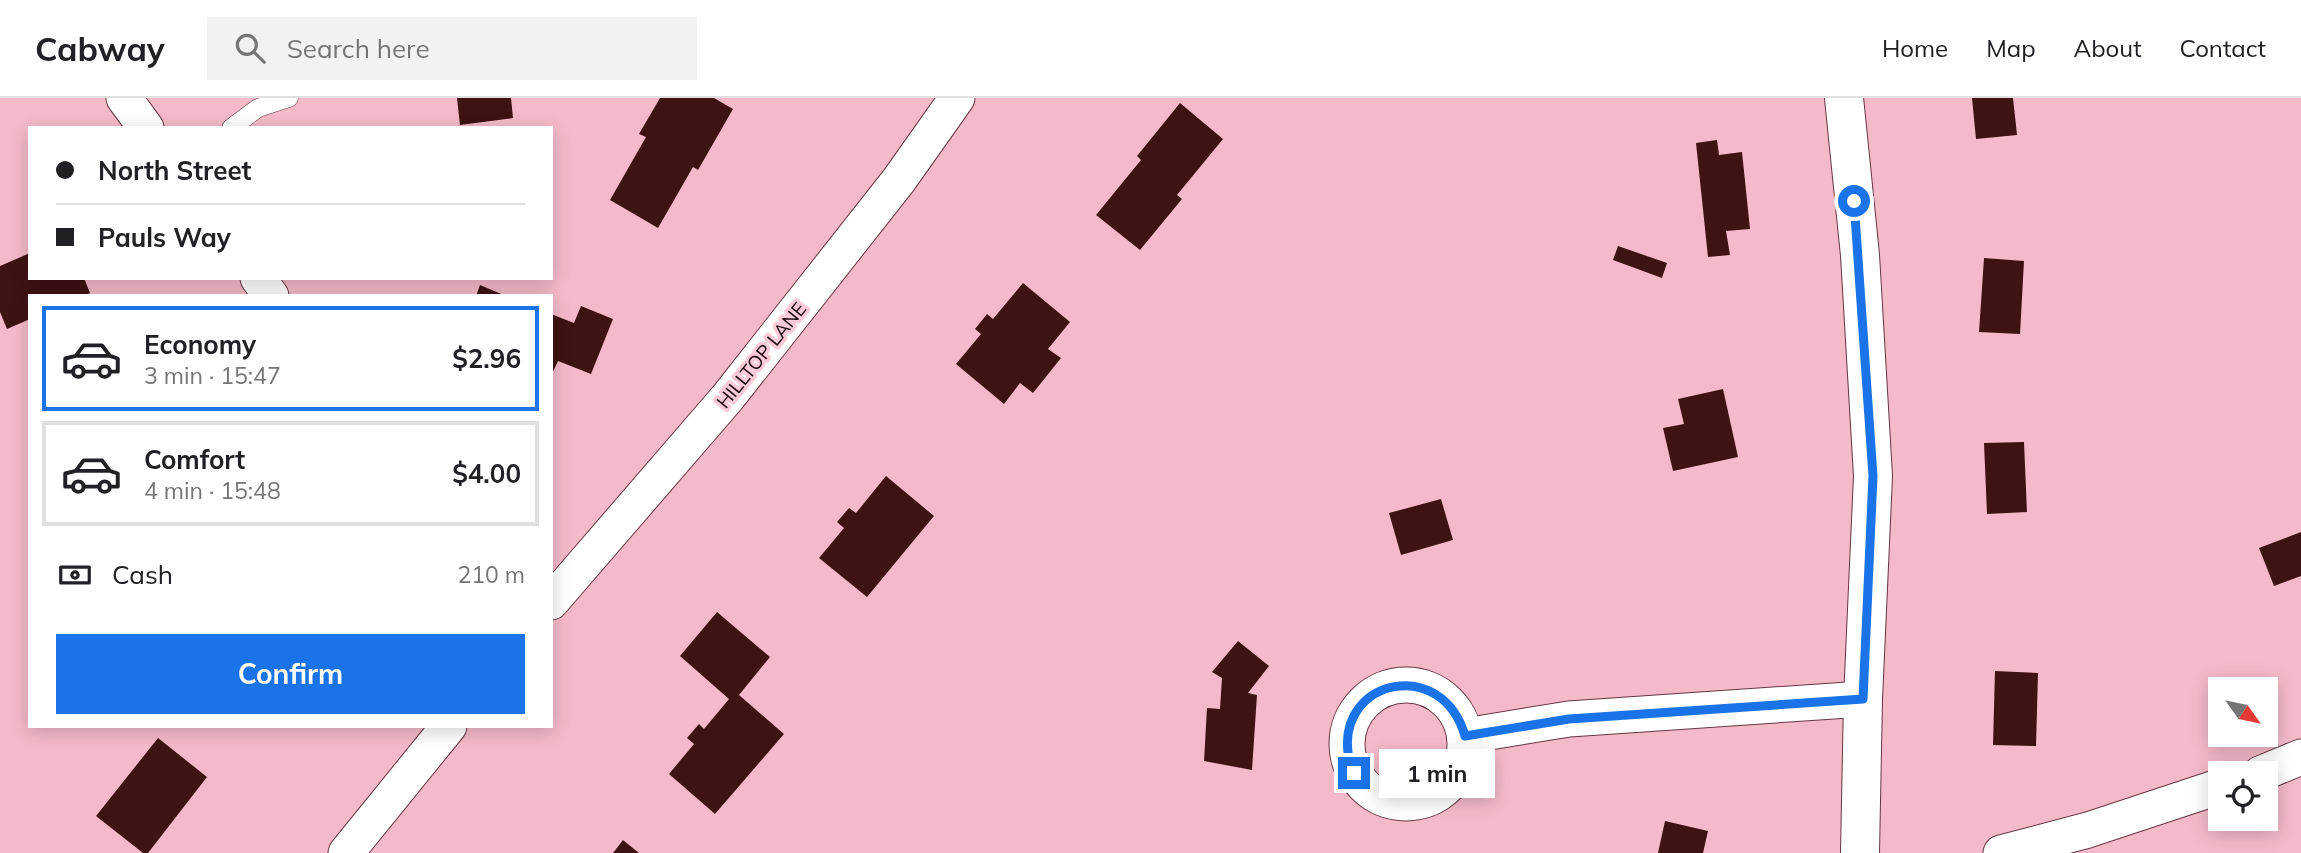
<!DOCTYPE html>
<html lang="en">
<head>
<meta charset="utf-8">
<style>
	body { margin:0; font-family:Mulish,sans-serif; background:#f2f2f2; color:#202124; height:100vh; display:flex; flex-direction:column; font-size:26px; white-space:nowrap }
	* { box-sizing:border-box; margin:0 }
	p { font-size:23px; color:#757577 }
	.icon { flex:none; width:38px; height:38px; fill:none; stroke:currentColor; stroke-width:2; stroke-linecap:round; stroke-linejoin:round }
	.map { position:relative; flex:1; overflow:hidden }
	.drawer { position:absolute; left:28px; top:196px; width:525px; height:434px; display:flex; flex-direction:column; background:#fff; border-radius:0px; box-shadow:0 4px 18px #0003 }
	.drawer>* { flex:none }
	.banner { position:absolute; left:28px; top:28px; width:525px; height:154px; border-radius:0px; box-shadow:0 4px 18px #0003; display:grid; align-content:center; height:154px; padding:0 28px; background:#fff }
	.needle { width:46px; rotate:123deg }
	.controls { position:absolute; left:2208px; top:579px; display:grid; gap:14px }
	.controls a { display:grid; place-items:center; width:70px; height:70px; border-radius:0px; background:#fff; box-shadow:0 4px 18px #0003; font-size:35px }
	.end { position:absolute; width:32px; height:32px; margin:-16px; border:9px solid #1a73e8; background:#fff; box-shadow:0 0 0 4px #fff }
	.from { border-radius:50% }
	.bubble { position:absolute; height:49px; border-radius:0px; background:#fff; box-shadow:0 4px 18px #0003; font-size:23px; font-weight:700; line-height:49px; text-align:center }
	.banner b { display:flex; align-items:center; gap:24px; height:66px; font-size:26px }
	.banner b+b { border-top:2px solid #e0e0e0 }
	.banner i { width:18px; height:18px; background:#202124 }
	ul { padding:12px 0 0; list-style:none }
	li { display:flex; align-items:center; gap:21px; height:105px; margin:0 14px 10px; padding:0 14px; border:4px solid #e0e0e0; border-radius:0px }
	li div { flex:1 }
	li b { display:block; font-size:26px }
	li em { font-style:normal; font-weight:700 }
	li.on { border-color:#1a73e8 }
	li>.icon { width:63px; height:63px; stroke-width:1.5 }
	.pay { display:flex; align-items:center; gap:18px; height:77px; padding:0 28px; font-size:26px }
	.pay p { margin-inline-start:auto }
	.action { display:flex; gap:14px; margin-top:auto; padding:14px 28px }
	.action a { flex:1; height:80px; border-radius:0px; background:#1a73e8; color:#fff; font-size:28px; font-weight:700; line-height:80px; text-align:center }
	header { display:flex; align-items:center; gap:42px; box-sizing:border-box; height:98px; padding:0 35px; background:#fff; border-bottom:2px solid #e0e0e0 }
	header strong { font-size:33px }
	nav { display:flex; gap:38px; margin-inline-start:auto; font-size:24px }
	.search { width:490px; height:63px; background:#f2f2f2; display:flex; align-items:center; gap:18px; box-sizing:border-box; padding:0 24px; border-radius:0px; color:#757577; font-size:26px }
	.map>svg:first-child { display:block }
	.building { fill:#3f1213 }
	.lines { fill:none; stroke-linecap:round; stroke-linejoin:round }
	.lane-casing { stroke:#663644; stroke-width:19 }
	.street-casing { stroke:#663644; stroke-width:37 }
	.secondary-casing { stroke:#663644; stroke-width:40 }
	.lane { stroke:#fff; stroke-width:18 }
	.street { stroke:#fff; stroke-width:35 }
	.secondary { stroke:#fff; stroke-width:38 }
	.route { stroke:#1a73e8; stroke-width:9 }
	.labels { text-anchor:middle; stroke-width:7; stroke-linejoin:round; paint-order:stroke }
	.street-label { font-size:19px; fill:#19070c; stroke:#fbcbd7 }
</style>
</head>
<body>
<header>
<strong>Cabway</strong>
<div class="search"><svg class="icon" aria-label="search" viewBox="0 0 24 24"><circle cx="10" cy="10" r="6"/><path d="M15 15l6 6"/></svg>Search here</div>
<nav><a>Home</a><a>Map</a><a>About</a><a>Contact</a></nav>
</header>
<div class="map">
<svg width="2301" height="755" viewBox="0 0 2301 755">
	<rect width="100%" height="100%" fill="#f5bac9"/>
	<path class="building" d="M 457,0 L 511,0 L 513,20 L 460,27 Z
		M 660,0 L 714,0 L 733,11 L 698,72 L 693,69 L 658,130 L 610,102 L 646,39 L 639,36 Z
		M 1972,0 L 2013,0 L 2017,37 L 1976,41 Z
		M 1180,5 L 1223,41 L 1177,97 L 1182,101 L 1140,152 L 1096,117 L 1141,62 L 1137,58 Z
		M 1717,42 L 1719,57 L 1742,54 L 1750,131 L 1726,133 L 1730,157 L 1708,159 L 1696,45 Z
		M 1618,148 L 1667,165 L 1662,180 L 1613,162 Z
		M 30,155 L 30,180 L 84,180 L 90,195 L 84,198 L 30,198 L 30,221 L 7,231 L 0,214 L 0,168 Z
		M 1984,160 L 2024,163 L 2020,236 L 1979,234 Z
		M 1023,185 L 1070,224 L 1048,251 L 1061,260 L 1033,295 L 1020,285 L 1004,306 L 956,266 L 981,236 L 975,231 L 987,216 L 993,221 Z
		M 480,187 L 506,198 L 476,198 Z
		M 581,208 L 613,221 L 591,276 L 558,263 L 551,278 L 551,216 L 574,225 Z
		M 1723,291 L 1738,359 L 1673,373 L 1663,330 L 1684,326 L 1678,301 Z
		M 2024,344 L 2027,414 L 1987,416 L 1984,345 Z
		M 886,378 L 934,418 L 867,499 L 819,460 L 844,430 L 837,424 L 849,410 L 856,415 Z
		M 1441,401 L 1453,442 L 1401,457 L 1389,415 Z
		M 2301,434 L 2301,478 L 2274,488 L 2259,450 Z
		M 717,514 L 770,559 L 739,597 L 784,636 L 715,716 L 669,676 L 694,646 L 687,640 L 699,626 L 704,631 L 729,601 L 680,558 Z
		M 1238,543 L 1269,568 L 1248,595 L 1257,597 L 1252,672 L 1204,663 L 1207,610 L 1220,611 L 1222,580 L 1212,574 Z
		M 1995,573 L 2038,575 L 2036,648 L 1993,647 Z
		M 158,640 L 207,679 L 148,755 L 143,755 L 96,718 Z
		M 1665,723 L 1708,733 L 1703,755 L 1658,755 Z
		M 623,742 L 639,755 L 613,755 Z"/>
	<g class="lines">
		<g class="lane-casing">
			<path id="lane" d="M 231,30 L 258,10 L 289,0"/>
		</g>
		<g class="street-casing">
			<path id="street" d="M 124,0 L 146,30
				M 258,180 L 271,198
				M 551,504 L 728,299 L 899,82 L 957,0
				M1347 646a59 59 0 1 1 118 0a59 59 0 1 1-118 0Z
				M 1465,638 L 1569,621 L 1863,601
				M 2260,676 L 2301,659
				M 346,755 L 449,628
				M 2001,755 L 2088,732 L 2221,688"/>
		</g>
		<g class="secondary-casing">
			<path id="secondary" d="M 1844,0 L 1860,157 L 1873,378 L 1863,601 L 1860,755"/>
		</g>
		<use href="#lane" class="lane"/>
		<use href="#street" class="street"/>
		<use href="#secondary" class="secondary"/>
	</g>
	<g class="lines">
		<path class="route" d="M 1354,675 C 1352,668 1348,661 1348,654 C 1339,581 1442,558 1465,638 L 1569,621 L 1863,601 L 1873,378 L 1854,103"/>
	</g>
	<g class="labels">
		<g class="street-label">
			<text transform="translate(761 257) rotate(-51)" y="7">HILLTOP LANE</text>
		</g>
	</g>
</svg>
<div class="controls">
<a><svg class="needle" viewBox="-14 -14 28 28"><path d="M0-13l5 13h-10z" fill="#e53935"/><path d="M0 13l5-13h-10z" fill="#757577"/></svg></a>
<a><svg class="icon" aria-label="locate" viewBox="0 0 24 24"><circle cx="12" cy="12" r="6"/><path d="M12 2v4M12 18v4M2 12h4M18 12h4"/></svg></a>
</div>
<i class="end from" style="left:1854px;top:103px"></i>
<i class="end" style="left:1354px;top:675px"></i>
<div class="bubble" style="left:1379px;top:651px;width:116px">1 min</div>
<div class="banner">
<b><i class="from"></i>North Street</b>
<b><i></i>Pauls Way</b>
</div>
<section class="drawer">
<ul>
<li class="on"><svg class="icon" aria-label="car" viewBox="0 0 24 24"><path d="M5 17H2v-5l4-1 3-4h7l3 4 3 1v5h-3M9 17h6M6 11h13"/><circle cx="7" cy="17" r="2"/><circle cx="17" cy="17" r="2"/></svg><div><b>Economy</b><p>3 min · 15:47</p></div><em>$2.96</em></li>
<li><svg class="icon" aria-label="car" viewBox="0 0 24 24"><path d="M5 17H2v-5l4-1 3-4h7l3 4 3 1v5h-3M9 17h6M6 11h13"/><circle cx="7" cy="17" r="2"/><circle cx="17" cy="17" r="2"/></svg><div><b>Comfort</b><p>4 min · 15:48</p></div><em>$4.00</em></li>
</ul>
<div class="pay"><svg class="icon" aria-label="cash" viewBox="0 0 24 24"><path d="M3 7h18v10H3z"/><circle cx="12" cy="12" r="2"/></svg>Cash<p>210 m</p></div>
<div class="action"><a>Confirm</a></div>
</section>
</div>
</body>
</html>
